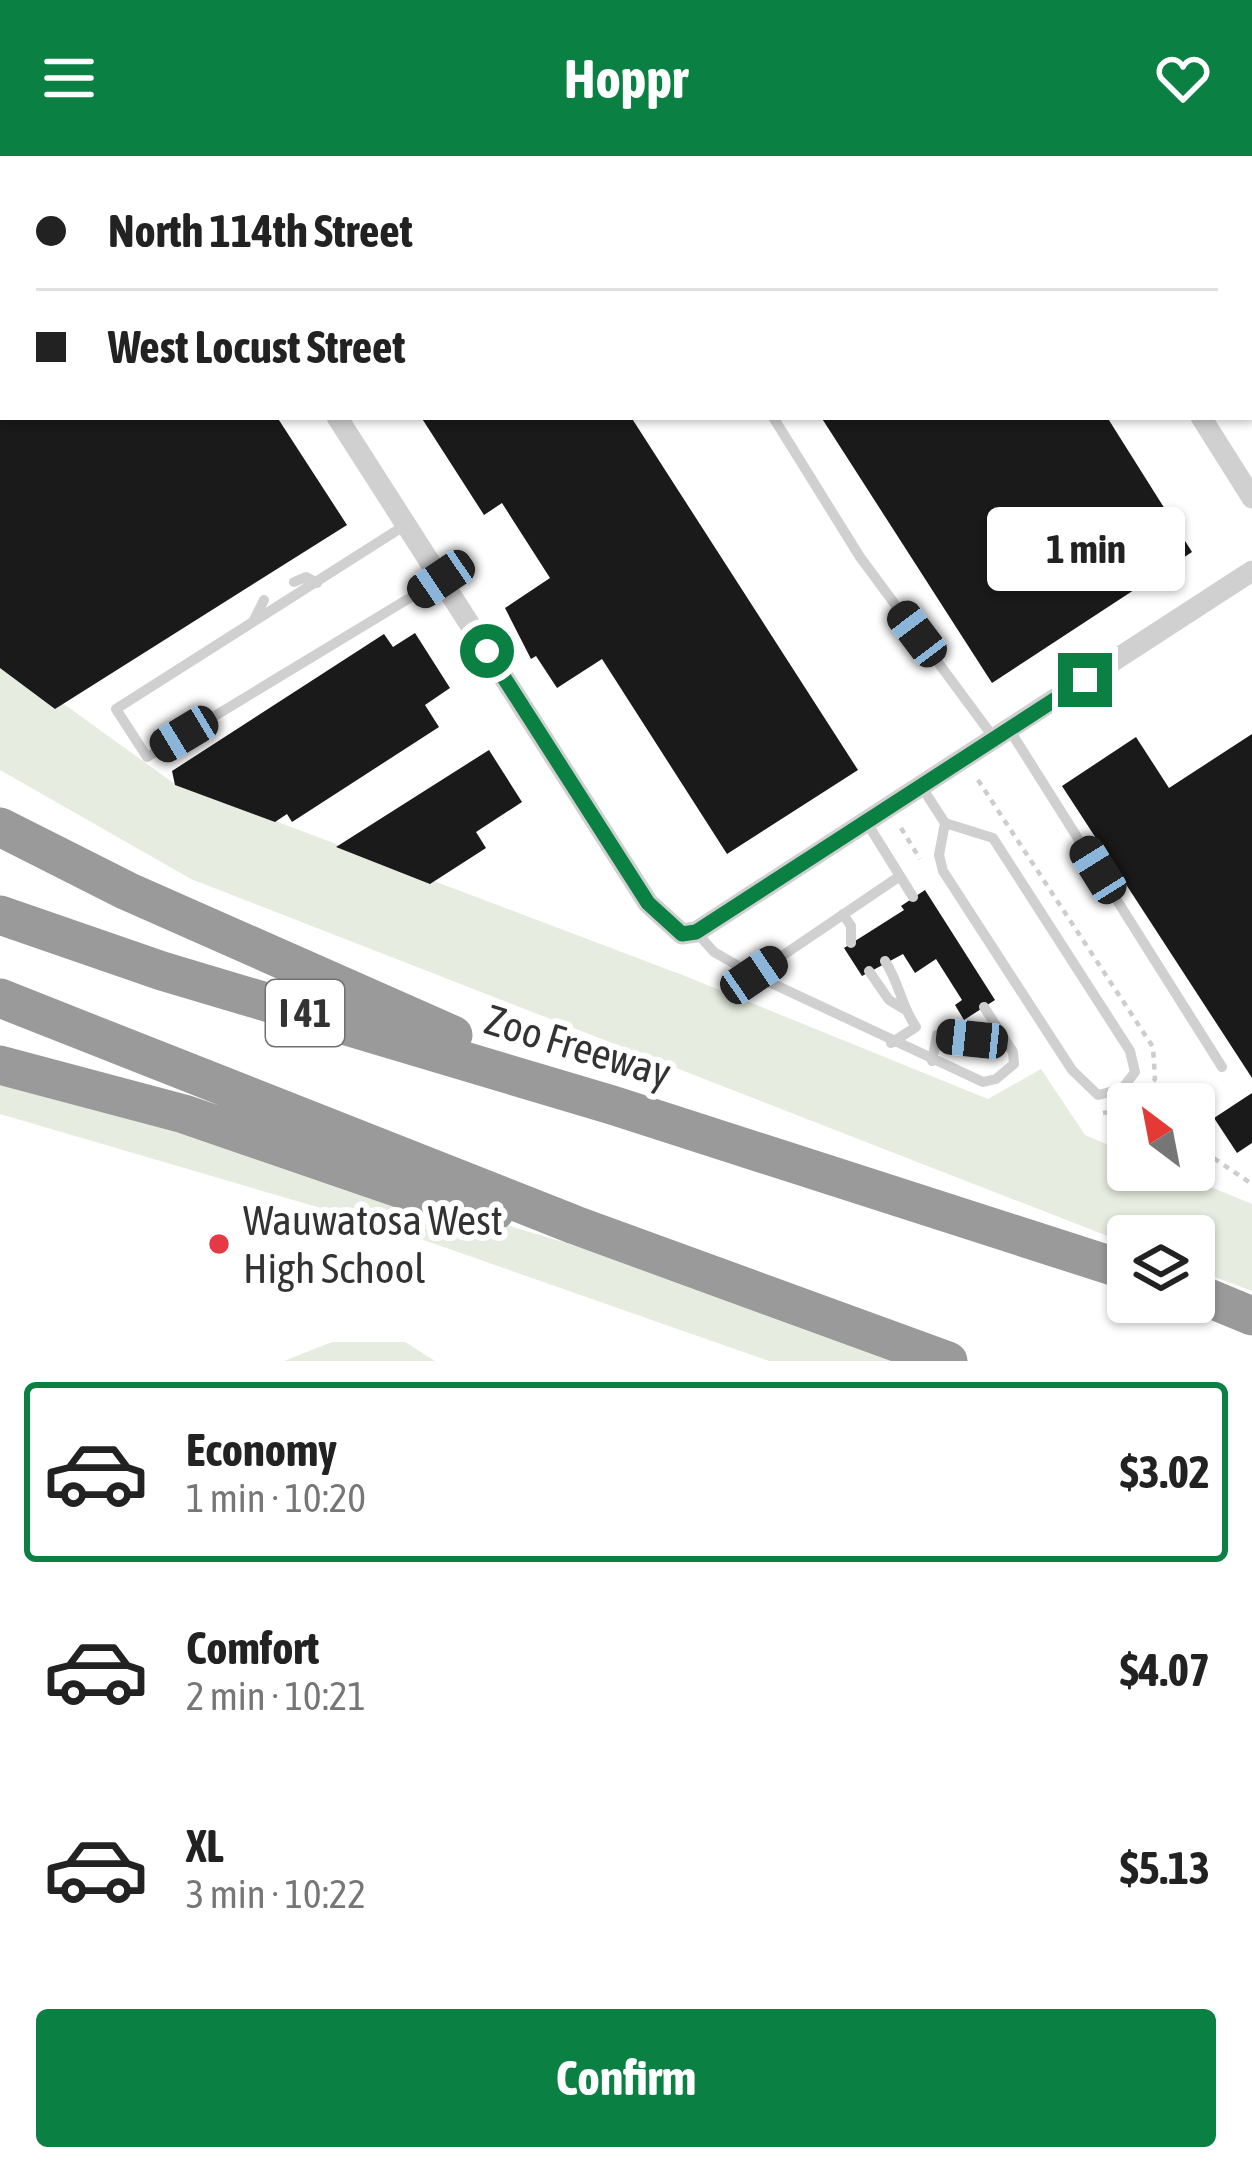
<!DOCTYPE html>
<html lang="en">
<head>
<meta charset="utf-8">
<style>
	body { margin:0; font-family:"Asap Condensed",sans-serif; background:#f2f2f2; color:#222; height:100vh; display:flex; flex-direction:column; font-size:45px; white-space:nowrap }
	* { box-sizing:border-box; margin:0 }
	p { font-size:39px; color:#767676 }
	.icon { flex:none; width:66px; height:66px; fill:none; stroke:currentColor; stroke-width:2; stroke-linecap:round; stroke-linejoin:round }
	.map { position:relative; height:1205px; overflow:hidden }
	.side { display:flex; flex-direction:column; background:#fff; flex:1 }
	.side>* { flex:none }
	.banner { position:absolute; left:0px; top:0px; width:1254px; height:264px; box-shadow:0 3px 9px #0004; display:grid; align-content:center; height:264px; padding:0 36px; background:#fff }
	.needle { width:78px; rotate:328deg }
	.tools { position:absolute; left:1107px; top:927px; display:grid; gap:24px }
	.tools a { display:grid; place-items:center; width:108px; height:108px; border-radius:12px; background:#fff; box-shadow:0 3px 9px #0004; font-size:60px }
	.end { position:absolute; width:54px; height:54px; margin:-27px; border:15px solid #0b8043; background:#fff; box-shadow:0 0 0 6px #fff }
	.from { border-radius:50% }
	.bubble { position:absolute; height:84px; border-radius:12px; background:#fff; box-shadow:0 3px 9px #0004; font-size:39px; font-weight:700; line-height:84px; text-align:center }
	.car { position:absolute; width:36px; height:72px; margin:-36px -18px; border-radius:15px; box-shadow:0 0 9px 3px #0007; background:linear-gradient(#222 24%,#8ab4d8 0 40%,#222 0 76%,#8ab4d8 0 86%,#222 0) }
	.banner b { display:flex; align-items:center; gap:42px; height:114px; font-size:45px }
	.banner b+b { border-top:3px solid #e0e0e0 }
	.banner i { width:30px; height:30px; background:#222 }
	ul { padding:21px 0 0; list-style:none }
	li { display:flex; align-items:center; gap:36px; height:180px; margin:0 24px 18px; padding:0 12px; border:6px solid transparent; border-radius:12px }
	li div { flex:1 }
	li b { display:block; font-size:45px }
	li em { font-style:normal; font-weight:700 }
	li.selected { border-color:#0b8043 }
	li>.icon { width:108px; height:108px; stroke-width:1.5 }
	.primary-button { display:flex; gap:24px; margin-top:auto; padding:24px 36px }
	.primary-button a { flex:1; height:138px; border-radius:12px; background:#0b8043; color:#fff; font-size:48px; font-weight:700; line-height:138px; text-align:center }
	header { display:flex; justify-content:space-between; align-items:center; height:156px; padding:0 36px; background:#0b8043; color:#fff; font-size:54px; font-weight:700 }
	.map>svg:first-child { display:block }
	.green { fill:#e6ecdf }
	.building { fill:#1a1a1a }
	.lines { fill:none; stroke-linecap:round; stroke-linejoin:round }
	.path { stroke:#cdcdcd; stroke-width:4.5; stroke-dasharray:6 6; stroke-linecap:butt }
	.lane { stroke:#d0d0d0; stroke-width:10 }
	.street { stroke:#d0d0d0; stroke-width:21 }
	.highway { stroke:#9a9a9a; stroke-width:39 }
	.route { stroke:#0b8043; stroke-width:15 }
	.poi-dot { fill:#e63946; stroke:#fff; stroke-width:4.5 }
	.labels { text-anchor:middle; stroke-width:12; stroke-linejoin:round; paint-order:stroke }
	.shield { fill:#fff; stroke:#707070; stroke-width:3 }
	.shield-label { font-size:39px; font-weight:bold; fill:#333 }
	.street-label { font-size:42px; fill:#333; stroke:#fff }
	.poi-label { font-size:42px; fill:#333; stroke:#fff; text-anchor:start }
</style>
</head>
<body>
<header><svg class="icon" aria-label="menu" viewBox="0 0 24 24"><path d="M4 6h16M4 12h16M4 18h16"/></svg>Hoppr<svg class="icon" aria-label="heart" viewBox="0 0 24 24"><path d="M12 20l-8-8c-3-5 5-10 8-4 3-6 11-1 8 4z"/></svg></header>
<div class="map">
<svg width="1252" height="1205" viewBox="0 0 1252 1205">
	<rect width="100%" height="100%" fill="#fff"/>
	<path class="green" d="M 0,502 L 172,626 L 685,820 L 988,943 L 1041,913 L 1085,979 L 1128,997 L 1128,1014 L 1169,1014 L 1252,1048 L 1252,1135 L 1194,1113 L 1194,1080 L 1128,1080 L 1128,1088 L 191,723 L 0,614 Z
		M 0,918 L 573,1089 L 911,1205 L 769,1205 L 392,1073 L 0,958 Z
		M 332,1186 L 405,1186 L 435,1205 L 284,1205 Z"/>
	<path class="building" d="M 0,261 L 277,261 L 347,369 L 55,553 L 0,512 Z
		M 421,261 L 631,261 L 858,614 L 727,698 L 602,503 L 557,532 L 536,500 L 531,503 L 505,452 L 550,422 L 502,347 L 484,359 Z
		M 821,261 L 1107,261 L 1192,396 L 992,527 Z
		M 415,477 L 450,532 L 425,549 L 439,571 L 292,666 L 287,658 L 275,666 L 175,629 L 172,615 L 384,478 L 393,491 Z
		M 1252,578 L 1252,922 L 1062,630 L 1136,581 L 1169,632 Z
		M 489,594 L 522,646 L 476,676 L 486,692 L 430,728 L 336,691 Z
		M 925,734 L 995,844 L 964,864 L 955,849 L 962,844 L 936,803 L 915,817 L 903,798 L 862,820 L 844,792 L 904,754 L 901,750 Z
		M 1252,937 L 1252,987 L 1237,997 L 1214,962 Z"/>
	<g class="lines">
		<path class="path" d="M 978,624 L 1153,891 L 1155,923 L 1137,948
			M 901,672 L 920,703
			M 1103,957 L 1128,953
			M 1194,989 L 1252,1028"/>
		<path class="lane" d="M 68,0 L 70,3
			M 638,0 L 640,3
			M 3,3 L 8,0
			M 583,3 L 588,0
			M 1195,3 L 1200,0
			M 1251,31 L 1252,30
			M 1251,64 L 1252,65
			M 0,176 L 3,174
			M 1251,221 L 1252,222
			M 773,261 L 860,401 L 994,582
			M 407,368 L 116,553 L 147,601 L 441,423
			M 294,426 L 306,421 L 317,427
			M 253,466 L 264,444
			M 1009,573 L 1222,911
			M 921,630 L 945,667 L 939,699 L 943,715 L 1072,914 L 1098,939 L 1122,933 L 1135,916 L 1130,895 L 993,682 L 945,667
			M 900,720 L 913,741
			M 843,758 L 851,770 L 851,787
			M 696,776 L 714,796 L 754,819 L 900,720 L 867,667
			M 885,805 C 900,828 901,850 916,871 L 891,887
			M 869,815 L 889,844 L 904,853
			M 754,819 L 983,926 L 996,923 L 1014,908 L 1013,896 L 984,851
			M 932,905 L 937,879 L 1007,887"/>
		<path class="street" d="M 166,0 L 168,3
			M 1035,0 L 1036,3
			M 337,261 L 648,747 L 682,778 L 696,776 L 1252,415
			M 1201,261 L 1252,342"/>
		<path class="highway" d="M 0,671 L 127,735 L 453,879
			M 0,759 L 162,815 L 612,949 L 1128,1115
			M 0,842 L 575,1069 L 948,1205
			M 0,909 L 184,958 L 434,1044 L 495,1055
			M 1194,1136 L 1252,1160"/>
	</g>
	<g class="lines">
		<path class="route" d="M 487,495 L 648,747 L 682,778 L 696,776 L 1085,524"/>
	</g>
	<circle class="poi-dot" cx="219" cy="1088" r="12"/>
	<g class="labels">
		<rect class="shield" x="266" y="824" width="78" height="66" rx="9"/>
		<g class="shield-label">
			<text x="305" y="871">I 41</text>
		</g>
		<g class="street-label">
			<text transform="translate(578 890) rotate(17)" y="15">Zoo Freeway</text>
		</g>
		<g class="poi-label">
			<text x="243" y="1079">Wauwatosa West<tspan x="243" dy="48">High School</tspan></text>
		</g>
	</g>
</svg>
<div class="tools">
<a><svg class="needle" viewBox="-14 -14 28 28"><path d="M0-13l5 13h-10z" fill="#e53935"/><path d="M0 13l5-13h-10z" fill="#767676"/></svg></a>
<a><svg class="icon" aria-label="layers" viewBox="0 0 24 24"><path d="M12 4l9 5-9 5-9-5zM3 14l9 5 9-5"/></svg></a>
</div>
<i class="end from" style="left:487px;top:495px"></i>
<i class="end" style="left:1085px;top:524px"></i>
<div class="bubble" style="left:987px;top:351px;width:198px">1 min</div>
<i class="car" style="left:441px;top:423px;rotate:236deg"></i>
<i class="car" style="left:917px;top:478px;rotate:323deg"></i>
<i class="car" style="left:184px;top:578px;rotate:239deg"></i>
<i class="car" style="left:1098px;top:714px;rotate:328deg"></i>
<i class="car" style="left:754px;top:819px;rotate:56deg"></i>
<i class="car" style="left:972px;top:883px;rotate:276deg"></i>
<div class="banner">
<b><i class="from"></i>North 114th Street</b>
<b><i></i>West Locust Street</b>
</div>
</div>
<section class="side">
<ul>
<li class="selected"><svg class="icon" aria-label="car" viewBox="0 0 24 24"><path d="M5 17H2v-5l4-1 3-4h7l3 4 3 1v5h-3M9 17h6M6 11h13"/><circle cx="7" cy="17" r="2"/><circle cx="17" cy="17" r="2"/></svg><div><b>Economy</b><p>1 min · 10:20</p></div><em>$3.02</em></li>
<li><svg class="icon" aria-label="car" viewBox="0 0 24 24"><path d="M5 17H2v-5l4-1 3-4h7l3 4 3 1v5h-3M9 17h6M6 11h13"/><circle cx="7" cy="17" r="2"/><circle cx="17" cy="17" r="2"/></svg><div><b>Comfort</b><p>2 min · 10:21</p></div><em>$4.07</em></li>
<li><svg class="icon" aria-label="car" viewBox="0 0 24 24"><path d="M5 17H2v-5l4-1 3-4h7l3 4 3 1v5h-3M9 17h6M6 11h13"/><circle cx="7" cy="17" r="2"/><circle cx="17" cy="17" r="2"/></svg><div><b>XL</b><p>3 min · 10:22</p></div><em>$5.13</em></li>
</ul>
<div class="primary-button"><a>Confirm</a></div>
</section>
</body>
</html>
